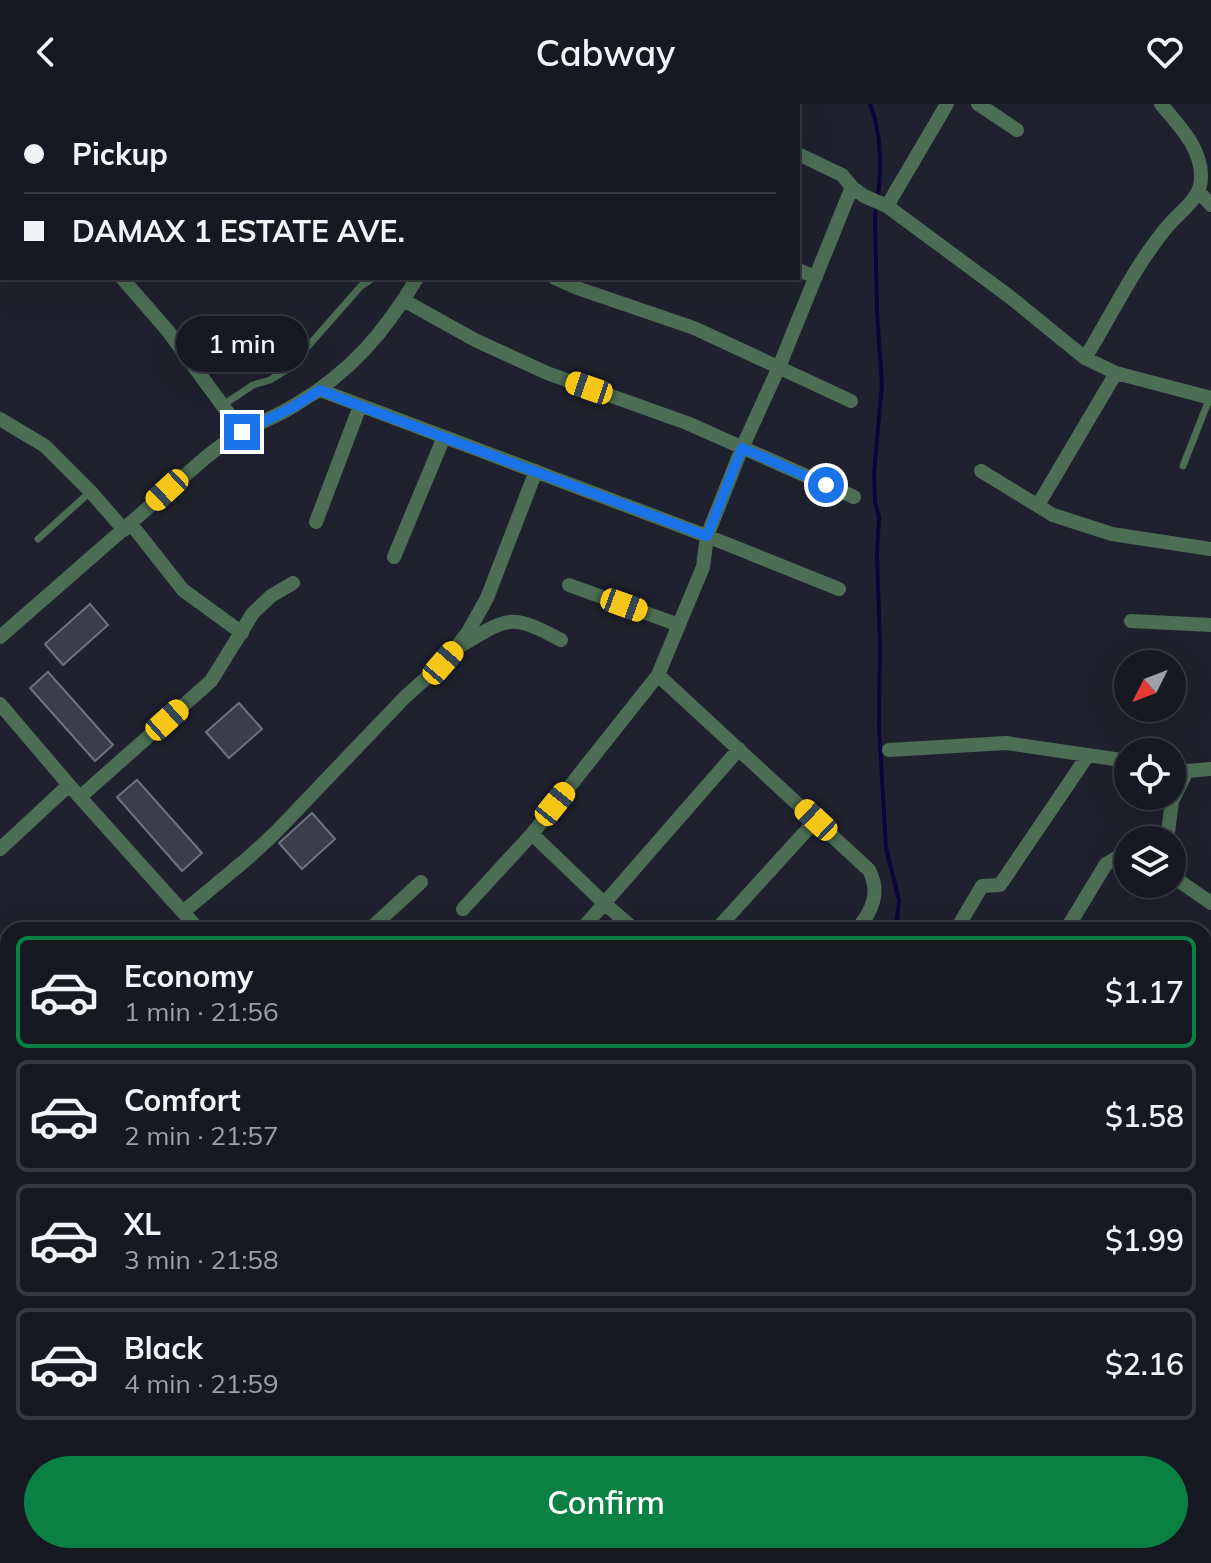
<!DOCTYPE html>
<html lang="en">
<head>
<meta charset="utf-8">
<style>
	body { margin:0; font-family:Mulish,sans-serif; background:#24262f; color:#f1f3f6; height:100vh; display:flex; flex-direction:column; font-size:30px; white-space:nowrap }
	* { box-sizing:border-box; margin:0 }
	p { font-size:26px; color:#9ea0a5 }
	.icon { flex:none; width:44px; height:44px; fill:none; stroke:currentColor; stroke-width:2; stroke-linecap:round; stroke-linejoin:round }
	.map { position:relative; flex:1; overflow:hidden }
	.sheet { position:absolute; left:0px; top:818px; width:1212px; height:642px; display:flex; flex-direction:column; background:#171922; border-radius:24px 24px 0 0; box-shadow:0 8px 32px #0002,0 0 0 2px #363840 }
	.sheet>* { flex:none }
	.banner { position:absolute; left:0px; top:0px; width:800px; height:176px; box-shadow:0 8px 32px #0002,0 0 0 2px #363840; display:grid; align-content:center; height:176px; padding:0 24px; background:#171922 }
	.needle { width:52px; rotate:228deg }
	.tools { position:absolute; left:1114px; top:546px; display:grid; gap:16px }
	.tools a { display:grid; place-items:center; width:72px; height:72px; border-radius:50%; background:#171922; box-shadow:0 8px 32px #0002,0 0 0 2px #363840; font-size:40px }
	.end { position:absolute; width:36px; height:36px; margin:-18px; border:10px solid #1a73e8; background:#fff; box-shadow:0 0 0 4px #fff }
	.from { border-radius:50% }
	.bubble { position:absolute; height:56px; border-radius:28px; background:#171922; box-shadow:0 8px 32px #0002,0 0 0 2px #363840; font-size:26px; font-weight:600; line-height:56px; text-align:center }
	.car { position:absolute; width:24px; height:48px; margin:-24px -12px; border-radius:10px; box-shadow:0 0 6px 2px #0007; background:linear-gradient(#f5c518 24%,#345 0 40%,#f5c518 0 76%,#345 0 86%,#f5c518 0) }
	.banner b { display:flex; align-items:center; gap:28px; height:76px; font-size:30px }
	.banner b+b { border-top:2px solid #363840 }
	.banner i { width:20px; height:20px; background:#f1f3f6 }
	ul { padding:14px 0 0; list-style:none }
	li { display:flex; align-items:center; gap:24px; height:112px; margin:0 16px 12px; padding:0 8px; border:4px solid #363840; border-radius:12px }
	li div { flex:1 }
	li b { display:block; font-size:30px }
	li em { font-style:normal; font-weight:600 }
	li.current { border-color:#0b8043 }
	li>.icon { width:72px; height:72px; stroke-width:1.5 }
	.button { display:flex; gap:16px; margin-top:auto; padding:16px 24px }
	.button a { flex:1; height:92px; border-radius:48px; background:#0b8043; color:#fff; font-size:32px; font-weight:600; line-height:92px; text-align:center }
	header { display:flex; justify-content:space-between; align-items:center; height:104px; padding:0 24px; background:#171922; font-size:36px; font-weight:600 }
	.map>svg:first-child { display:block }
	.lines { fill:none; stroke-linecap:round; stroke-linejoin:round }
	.stream { stroke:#0d043b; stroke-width:4 }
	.building { fill:#3b3d4b; stroke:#6f7281; stroke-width:2 }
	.service { stroke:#4d6e55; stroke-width:7 }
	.minor { stroke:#4d6e55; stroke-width:14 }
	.route { stroke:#1a73e8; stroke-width:10 }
</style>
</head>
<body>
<header><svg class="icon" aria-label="back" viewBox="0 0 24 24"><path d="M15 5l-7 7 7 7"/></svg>Cabway<svg class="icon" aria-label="heart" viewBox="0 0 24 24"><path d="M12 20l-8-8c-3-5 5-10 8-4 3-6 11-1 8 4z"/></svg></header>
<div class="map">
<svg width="1211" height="1459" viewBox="0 0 1211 1459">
	<rect width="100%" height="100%" fill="#1f212e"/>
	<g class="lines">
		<path class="stream" d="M 870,0 C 881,27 882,63 878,92
			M 876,101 L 875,113 L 877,208 L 882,281 L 874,369 L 875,399 L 879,413 L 877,451 L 880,541 L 879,623 L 886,744 L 899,796 L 896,826
			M 1204,1354 L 1211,1361"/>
	</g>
	<path class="building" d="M 90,500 L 108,521 L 63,561 L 45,540 Z
		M 48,568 L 113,641 L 95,657 L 30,584 Z
		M 239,599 L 262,625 L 229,654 L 206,628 Z
		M 137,676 L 202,749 L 182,767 L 117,693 Z
		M 312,709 L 335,735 L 302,765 L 279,739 Z"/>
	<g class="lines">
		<path class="service" d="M 223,301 L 253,281 L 270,276 L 288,265 L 361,182 L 373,174
			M 1183,362 L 1210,293
			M 38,435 L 90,388
			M 1204,874 L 1211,864"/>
		<path class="minor" d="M 256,0 L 258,2
			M 389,0 L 391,2
			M 693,0 L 697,2
			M 978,0 L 1017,26
			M 30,2 L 33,0
			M 242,2 L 244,0
			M 516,2 L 517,0
			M 0,29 L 2,31
			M 798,50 L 842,71 L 852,83 L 864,92 L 887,102 L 1010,193 L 1085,254 L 1116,269 L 1211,294
			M 1199,88 L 1211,101
			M 887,102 L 947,0
			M 798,166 L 816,173
			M 122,174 L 168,227 L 242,328
			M 555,174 L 580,185 L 694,224 L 851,297
			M 405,197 L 475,236 L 547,269 L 687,319 L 854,393
			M 1085,254 C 1111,212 1135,161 1167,123 C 1179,108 1201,95 1201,74 C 1202,44 1179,22 1161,0
			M 320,286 L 707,432 L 839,485
			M 0,315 L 45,342 L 91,388 L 124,426
			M 981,367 L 1053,411 L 1112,430 L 1211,445
			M 1038,401 L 1116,269
			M 316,418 L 360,302
			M 131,420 L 183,486 L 242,529
			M 394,453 L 444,333
			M 569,481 L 679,521
			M 1131,517 L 1211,521
			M 0,533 L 205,354 C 216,345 228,336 240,329 C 258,319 278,312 295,301 C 350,269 385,228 417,174
			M 460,542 C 508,514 509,508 561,536
			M 658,571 L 869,766 C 881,789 872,808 856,826
			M 0,600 L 69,681 L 199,826
			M 889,646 L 1006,639 L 1128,657
			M 1172,664 L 1187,667 L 1211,665
			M 80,693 L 211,577 L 253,509 L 271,492 L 293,479
			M 532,730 L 604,799 L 635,826
			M 1167,736 L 1172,697 L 1187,667
			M 0,745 L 69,681
			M 1172,772 L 1211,799
			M 463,805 L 532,730 L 658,571 L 703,463 L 707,432 L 742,344 L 779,263 L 852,83
			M 183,808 L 248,754 L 275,729 L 405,593 L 443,559 L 454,546 L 468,528 L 487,494 L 536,367
			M 369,826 L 421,778
			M 581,826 L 739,645
			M 716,826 L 816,716
			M 956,826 L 982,782 L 1000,781 L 1088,651
			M 1066,826 L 1106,760 L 1118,753 L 1128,753
			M 1204,961 L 1211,964
			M 1204,998 L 1211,984
			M 0,1126 L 8,1135
			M 1204,1211 L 1211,1205
			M 0,1366 L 8,1376
			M 73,1452 L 79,1459
			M 288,1452 L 294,1459
			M 488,1452 L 495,1459
			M 764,1452 L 771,1459
			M 1020,1452 L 1027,1459"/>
	</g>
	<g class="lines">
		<path class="route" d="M 242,328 L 293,303 L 320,286 L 360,302 L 707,432 L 742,344 L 826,381"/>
	</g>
</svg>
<div class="tools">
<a><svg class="needle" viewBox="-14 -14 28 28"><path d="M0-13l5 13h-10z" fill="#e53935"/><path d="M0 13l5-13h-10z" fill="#9ea0a5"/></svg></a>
<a><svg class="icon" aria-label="locate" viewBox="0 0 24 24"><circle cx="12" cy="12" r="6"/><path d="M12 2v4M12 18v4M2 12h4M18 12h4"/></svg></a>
<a><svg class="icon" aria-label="layers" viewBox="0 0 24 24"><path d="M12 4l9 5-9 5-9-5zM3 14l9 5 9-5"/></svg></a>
</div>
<i class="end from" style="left:826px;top:381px"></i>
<i class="end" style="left:242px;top:328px"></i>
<div class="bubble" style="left:176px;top:212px;width:132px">1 min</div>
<i class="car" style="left:589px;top:284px;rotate:289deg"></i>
<i class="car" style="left:167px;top:386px;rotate:227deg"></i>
<i class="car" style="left:624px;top:501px;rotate:110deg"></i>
<i class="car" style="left:443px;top:559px;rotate:41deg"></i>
<i class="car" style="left:167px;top:616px;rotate:48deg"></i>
<i class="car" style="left:555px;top:700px;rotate:39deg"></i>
<i class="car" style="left:816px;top:716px;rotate:313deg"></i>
<div class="banner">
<b><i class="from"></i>Pickup</b>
<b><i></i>DAMAX 1 ESTATE AVE.</b>
</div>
<section class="sheet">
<ul>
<li class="current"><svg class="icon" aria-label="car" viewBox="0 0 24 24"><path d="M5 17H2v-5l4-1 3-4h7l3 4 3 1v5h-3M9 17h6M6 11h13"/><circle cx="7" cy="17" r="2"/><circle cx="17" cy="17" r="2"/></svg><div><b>Economy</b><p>1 min · 21:56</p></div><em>$1.17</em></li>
<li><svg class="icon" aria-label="car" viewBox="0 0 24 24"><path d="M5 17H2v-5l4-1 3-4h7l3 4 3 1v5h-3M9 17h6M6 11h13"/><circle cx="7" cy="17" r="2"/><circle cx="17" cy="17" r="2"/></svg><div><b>Comfort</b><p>2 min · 21:57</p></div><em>$1.58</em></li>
<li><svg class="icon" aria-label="car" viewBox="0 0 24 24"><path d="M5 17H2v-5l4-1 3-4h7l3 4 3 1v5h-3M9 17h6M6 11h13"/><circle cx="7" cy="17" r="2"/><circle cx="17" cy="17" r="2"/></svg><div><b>XL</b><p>3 min · 21:58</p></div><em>$1.99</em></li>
<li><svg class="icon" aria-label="car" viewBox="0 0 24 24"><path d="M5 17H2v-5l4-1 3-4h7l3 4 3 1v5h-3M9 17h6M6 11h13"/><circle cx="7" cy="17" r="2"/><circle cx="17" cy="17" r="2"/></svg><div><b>Black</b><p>4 min · 21:59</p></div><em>$2.16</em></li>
</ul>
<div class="button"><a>Confirm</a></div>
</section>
</div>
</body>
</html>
